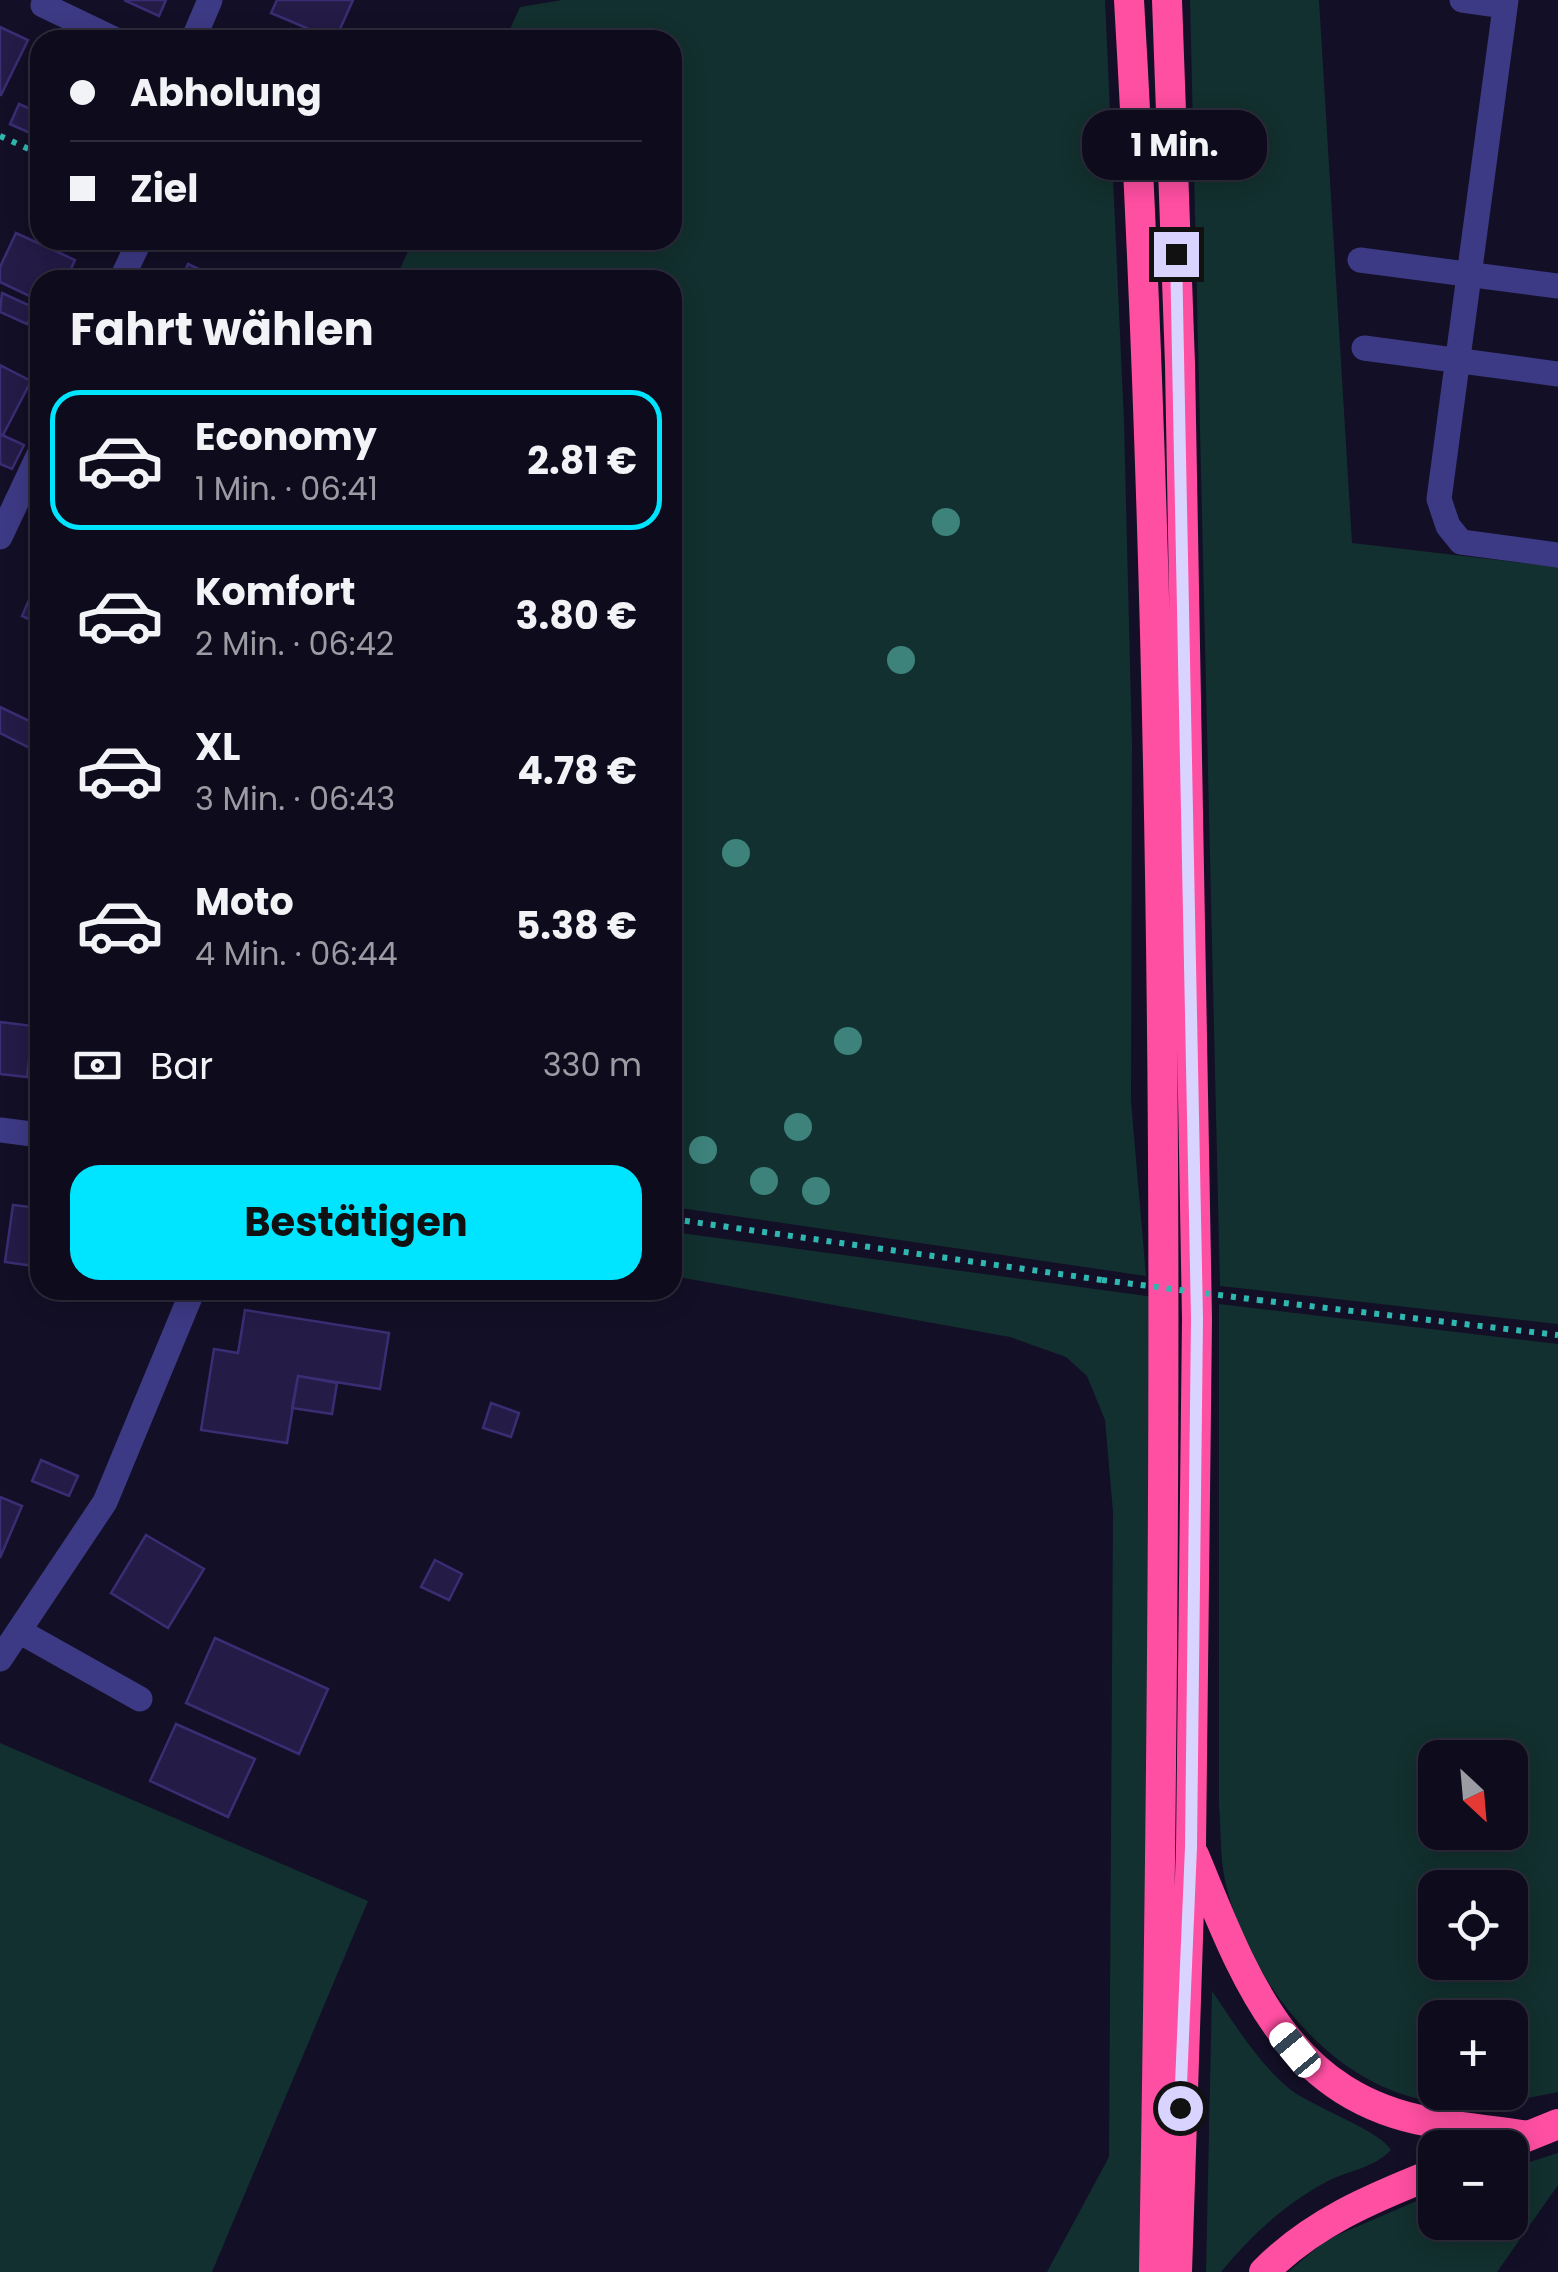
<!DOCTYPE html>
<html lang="de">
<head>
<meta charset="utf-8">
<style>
	body { margin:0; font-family:Poppins,sans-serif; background:#171425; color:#f1f3f6; height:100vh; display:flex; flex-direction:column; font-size:38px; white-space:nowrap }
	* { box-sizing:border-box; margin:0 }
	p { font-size:32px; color:#9b9ba3 }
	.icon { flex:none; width:55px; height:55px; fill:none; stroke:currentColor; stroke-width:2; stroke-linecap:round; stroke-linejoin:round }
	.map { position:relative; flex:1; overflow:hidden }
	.drawer { position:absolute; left:30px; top:270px; width:652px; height:1030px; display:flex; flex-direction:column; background:#0e0b1c; border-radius:30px; box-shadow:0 5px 25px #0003,0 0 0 2px #2e2b3b }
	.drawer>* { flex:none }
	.top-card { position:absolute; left:30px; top:30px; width:652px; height:220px; border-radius:30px; box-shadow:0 5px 25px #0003,0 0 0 2px #2e2b3b; display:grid; align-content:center; height:220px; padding:0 40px; background:#0e0b1c }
	.needle { width:65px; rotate:154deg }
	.tools { position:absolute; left:1418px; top:1740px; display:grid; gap:20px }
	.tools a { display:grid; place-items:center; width:110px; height:110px; border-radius:20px; background:#0e0b1c; box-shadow:0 5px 25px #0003,0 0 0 2px #2e2b3b; font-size:50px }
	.end { position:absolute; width:45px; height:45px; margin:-22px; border:12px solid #d9d4ff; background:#111; box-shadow:0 0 0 5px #111 }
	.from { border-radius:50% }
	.bubble { position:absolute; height:70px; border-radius:30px; background:#0e0b1c; box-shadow:0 5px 25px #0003,0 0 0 2px #2e2b3b; font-size:32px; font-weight:700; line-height:70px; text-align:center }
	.car { position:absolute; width:30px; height:60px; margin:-30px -15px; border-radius:12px; box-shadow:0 0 8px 2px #0007; background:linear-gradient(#fff 24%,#345 0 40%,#fff 0 76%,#345 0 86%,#fff 0) }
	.top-card b { display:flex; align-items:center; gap:35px; height:95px; font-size:38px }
	.top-card b+b { border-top:2px solid #2e2b3b }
	.top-card i { width:25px; height:25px; background:#f1f3f6 }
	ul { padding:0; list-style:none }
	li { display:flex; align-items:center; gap:30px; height:140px; margin:0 20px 15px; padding:0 20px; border:5px solid transparent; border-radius:30px }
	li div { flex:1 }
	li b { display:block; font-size:38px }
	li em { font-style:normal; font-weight:700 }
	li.on { border-color:#00e5ff }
	li>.icon { width:90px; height:90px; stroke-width:1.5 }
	h2 { padding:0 40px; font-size:45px; line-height:120px }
	.pay { display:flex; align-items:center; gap:25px; height:110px; padding:0 40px; font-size:38px }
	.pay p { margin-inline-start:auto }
	.cta { display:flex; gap:20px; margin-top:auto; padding:20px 40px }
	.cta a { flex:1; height:115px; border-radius:30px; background:#00e5ff; color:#111; font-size:40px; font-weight:700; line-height:115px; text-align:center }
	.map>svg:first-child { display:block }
	.green { fill:#12302f; fill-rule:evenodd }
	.building { fill:#241b47; stroke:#3b2d73; stroke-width:2.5 }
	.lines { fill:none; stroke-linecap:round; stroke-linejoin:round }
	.path { stroke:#2fb8b0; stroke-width:6; stroke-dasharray:5 8; stroke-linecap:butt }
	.minor { stroke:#3d3a85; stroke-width:25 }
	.highway { stroke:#ff4fa3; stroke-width:30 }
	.path-bridge { stroke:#2fb8b0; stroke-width:6; stroke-dasharray:5 8; stroke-linecap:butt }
	.tree { fill:#3d827b }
	.route { stroke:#d9d4ff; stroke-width:12 }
</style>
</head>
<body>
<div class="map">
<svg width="1558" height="2272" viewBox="0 0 1558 2272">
	<rect width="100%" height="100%" fill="#130f26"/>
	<path class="green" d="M 562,0 L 1105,0 L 1124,422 L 1132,745 L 1131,1101 L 1146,1276 L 673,1207 L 672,280 L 395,280 L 413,240 L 672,240 L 672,40 L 505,40 L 520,7 Z
		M 1190,0 L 1319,0 L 1352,543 L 1558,567 L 1558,1324 L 1220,1286 Z
		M 673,1232 L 1154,1297 L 1140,2272 L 1047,2272 L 1109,2157 L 1113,1512 L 1105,1420 L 1087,1376 L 1066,1357 L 1010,1337 L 673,1276 Z
		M 1219,1304 L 1558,1344 L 1558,2092 C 1517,2101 1479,2107 1436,2102 C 1330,2088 1248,1980 1225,1881 C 1220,1857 1221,1829 1219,1805 ZM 1435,1758 L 1510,1758 L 1510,1832 L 1435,1832 ZM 1435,1888 L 1510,1888 L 1510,1962 L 1435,1962 ZM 1435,2018 L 1510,2018 L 1510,2092 L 1435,2092 Z
		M 0,1743 L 368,1901 L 212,2272 L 0,2272 Z
		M 1212,1991 C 1236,2026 1258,2063 1291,2090 C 1315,2108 1381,2131 1391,2150 C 1374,2168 1350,2170 1328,2181 C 1286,2203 1251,2235 1221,2272 L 1206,2272 Z
		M 1558,2153 L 1558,2185 L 1497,2272 L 1288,2272 L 1326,2240 L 1435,2193 L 1435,2222 L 1510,2222 L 1510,2168 Z"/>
	<path class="building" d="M 124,0 L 166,0 L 159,16 Z
		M 277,0 L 353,0 L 335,40 L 271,13 Z
		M 0,27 L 28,40 L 1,95 L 0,95 Z
		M 19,104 L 40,113 L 39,137 L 10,124 Z
		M 16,233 L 75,260 L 66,280 L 40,280 L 40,301 L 0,282 L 0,267 Z
		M 188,264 L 223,280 L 181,280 Z
		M 2,293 L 35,308 L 27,324 L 0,312 Z
		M 0,365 L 31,381 L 3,435 L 0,434 Z
		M 0,434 L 24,445 L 12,469 L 0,464 Z
		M 40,574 L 40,624 L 22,616 Z
		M 0,707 L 40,726 L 38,752 L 0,733 Z
		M 0,1022 L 33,1026 L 27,1077 L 0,1074 Z
		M 13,1205 L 40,1208 L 40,1267 L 5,1262 Z
		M 245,1310 L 389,1333 L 380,1389 L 298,1376 L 287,1443 L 201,1430 L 214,1349 L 238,1353 Z
		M 298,1376 L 337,1383 L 332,1414 L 292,1408 Z
		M 491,1403 L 519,1413 L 511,1437 L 483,1428 Z
		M 41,1460 L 78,1476 L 69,1496 L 32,1481 Z
		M 0,1497 L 22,1506 L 0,1558 Z
		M 146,1535 L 204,1569 L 168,1628 L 111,1593 Z
		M 435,1560 L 462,1574 L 449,1600 L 421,1587 Z
		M 215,1638 L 328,1689 L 299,1754 L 186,1703 Z
		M 176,1724 L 255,1759 L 228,1817 L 150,1781 Z"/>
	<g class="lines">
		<path class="path" d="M 0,136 L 40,154
			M 672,1219 L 1102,1280
			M 1258,1300 L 1558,1335"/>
		<path class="minor" d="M 1462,0 L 1505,6
			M 1506,0 L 1439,499 L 1448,526 L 1461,542 L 1558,555
			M 43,5 L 116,40
			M 193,40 L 210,0
			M 1360,260 L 1558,286
			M 121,280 L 140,240
			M 1364,348 L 1558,374
			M 0,537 L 40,452
			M 0,1130 L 40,1135
			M 19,1631 L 140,1699
			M 0,1659 L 105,1502 L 193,1290"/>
		<path class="highway" d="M 1129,0 C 1173,756 1167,1515 1154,2272
			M 1167,0 L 1180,364 L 1197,1319 L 1191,1847 L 1177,2272
			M 1194,1855 C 1244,1975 1284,2096 1430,2122 C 1463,2128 1496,2131 1529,2136
			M 1511,2143 L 1558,2124
			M 1264,2272 C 1312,2223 1372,2198 1435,2173"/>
		<path class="path-bridge" d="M 1102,1280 L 1258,1300"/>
	</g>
	<g class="tree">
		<circle cx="946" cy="522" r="14"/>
		<circle cx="901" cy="660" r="14"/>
		<circle cx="736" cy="853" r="14"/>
		<circle cx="848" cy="1041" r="14"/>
		<circle cx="798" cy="1127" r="14"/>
		<circle cx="703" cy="1150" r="14"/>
		<circle cx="764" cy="1181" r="14"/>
		<circle cx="816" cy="1191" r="14"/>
	</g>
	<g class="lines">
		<path class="route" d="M 1176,254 L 1197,1319 L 1191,1847 L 1180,2108"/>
	</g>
</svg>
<div class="tools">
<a><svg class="needle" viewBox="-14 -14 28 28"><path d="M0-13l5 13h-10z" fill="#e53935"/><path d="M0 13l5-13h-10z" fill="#9b9ba3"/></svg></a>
<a><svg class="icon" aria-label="locate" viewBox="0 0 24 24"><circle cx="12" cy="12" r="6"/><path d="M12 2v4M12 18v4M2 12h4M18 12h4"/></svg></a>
<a>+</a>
<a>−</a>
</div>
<i class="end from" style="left:1180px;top:2108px"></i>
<i class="end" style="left:1176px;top:254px"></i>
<div class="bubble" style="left:1082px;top:110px;width:185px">1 Min.</div>
<i class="car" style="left:1295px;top:2050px;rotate:320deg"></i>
<div class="top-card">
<b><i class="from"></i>Abholung</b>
<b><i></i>Ziel</b>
</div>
<section class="drawer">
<h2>Fahrt wählen</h2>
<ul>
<li class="on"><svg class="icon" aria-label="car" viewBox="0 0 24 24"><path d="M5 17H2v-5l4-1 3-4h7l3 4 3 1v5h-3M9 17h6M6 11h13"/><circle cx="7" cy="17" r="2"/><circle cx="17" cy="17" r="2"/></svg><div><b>Economy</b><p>1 Min. · 06:41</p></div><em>2.81 €</em></li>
<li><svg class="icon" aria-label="car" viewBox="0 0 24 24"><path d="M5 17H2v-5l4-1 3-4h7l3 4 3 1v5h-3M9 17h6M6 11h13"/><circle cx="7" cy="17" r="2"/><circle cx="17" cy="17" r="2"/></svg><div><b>Komfort</b><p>2 Min. · 06:42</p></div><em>3.80 €</em></li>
<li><svg class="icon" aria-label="car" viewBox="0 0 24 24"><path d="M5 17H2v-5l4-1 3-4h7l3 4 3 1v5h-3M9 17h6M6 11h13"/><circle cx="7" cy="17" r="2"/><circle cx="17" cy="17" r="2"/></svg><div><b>XL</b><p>3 Min. · 06:43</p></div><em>4.78 €</em></li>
<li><svg class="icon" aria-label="car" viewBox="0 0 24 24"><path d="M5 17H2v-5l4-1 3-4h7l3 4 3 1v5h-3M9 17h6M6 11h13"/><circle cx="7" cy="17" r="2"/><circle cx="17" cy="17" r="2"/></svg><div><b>Moto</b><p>4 Min. · 06:44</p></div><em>5.38 €</em></li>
</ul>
<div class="pay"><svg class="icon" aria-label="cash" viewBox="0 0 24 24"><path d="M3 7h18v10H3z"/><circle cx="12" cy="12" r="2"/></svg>Bar<p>330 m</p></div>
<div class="cta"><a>Bestätigen</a></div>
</section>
</div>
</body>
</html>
